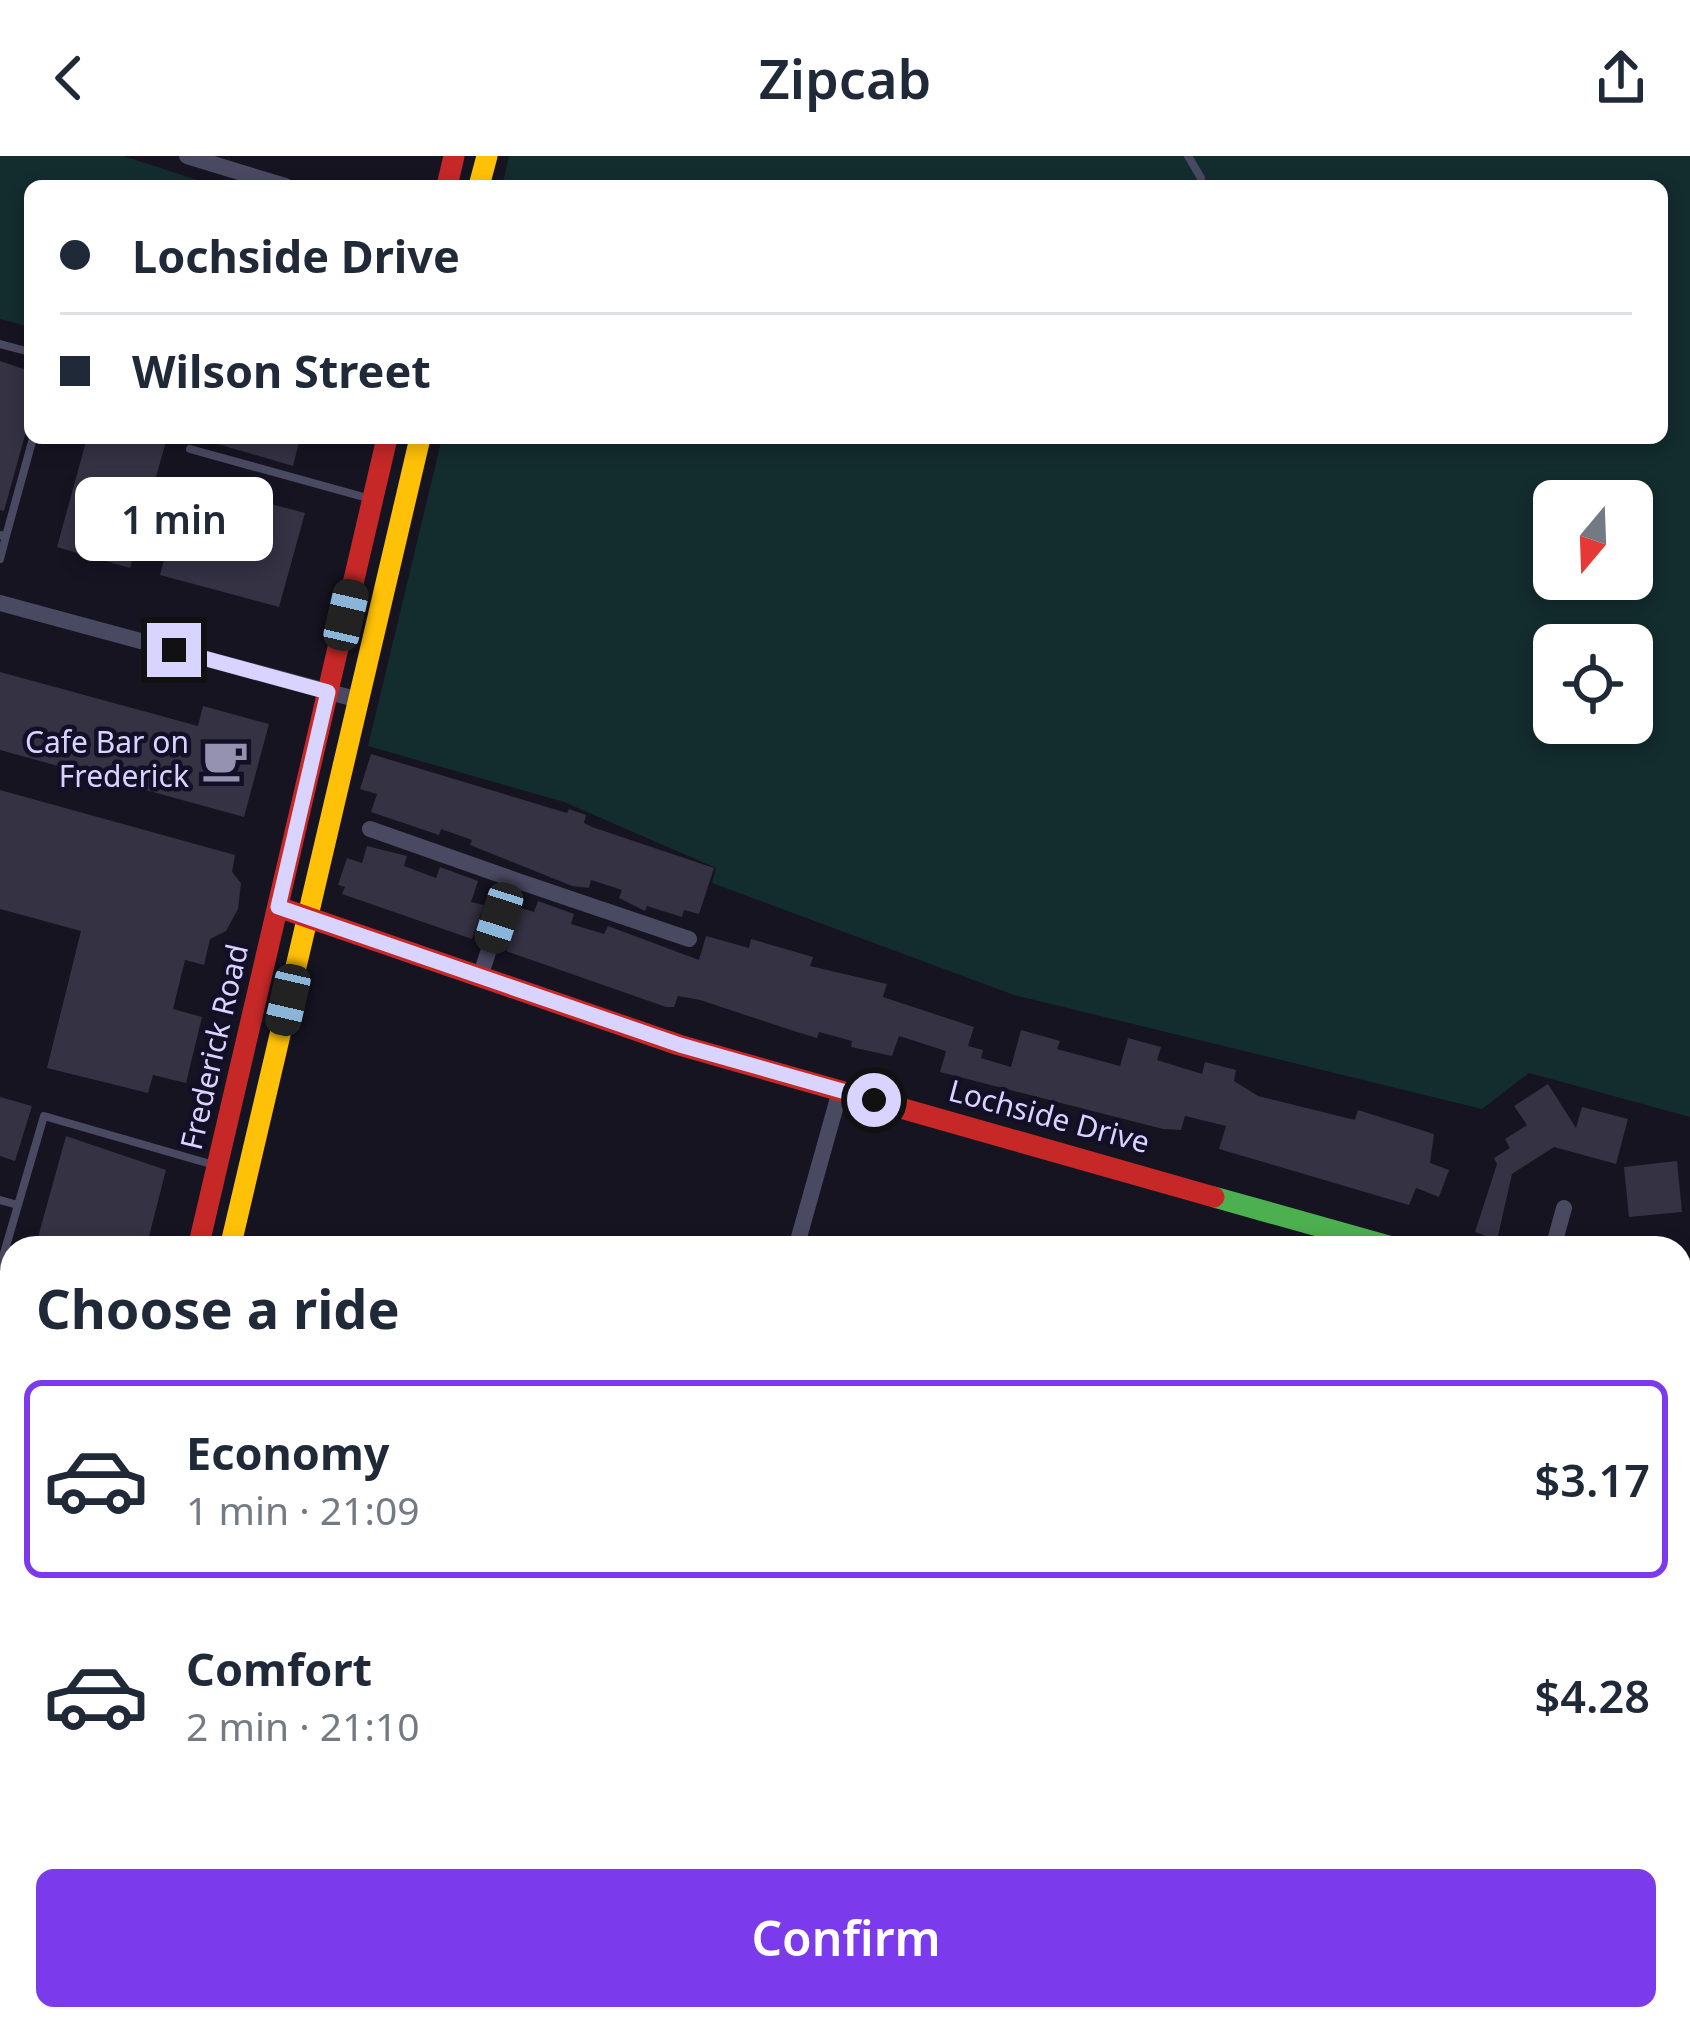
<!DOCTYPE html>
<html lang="en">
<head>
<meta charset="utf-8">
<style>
	body { margin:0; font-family:"Noto Sans",sans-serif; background:#f6f6f7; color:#1f2937; height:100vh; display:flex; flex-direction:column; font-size:45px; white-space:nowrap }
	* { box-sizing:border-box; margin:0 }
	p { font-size:39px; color:#747a83 }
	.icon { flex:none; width:66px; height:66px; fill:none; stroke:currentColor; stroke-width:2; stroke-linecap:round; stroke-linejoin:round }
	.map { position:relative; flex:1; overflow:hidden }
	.drawer { position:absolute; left:0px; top:1080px; width:1692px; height:795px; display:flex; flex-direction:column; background:#fff; border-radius:36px 36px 0 0; box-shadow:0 6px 18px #0003 }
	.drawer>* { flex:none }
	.guide { position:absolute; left:24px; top:24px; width:1644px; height:264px; border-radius:18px; box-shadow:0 6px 18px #0003; display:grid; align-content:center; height:264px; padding:0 36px; background:#fff }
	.needle { width:78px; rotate:199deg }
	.controls { position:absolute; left:1533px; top:324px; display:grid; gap:24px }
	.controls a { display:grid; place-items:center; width:120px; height:120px; border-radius:18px; background:#fff; box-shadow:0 6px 18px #0003; font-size:60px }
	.end { position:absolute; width:54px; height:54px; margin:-27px; border:15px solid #d9d4ff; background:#111; box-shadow:0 0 0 6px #111 }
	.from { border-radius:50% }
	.bubble { position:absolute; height:84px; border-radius:18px; background:#fff; box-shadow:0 6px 18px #0003; font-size:39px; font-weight:600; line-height:84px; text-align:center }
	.car { position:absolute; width:36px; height:72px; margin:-36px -18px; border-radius:15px; box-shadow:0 0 9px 3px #0007; background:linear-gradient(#222 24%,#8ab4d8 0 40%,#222 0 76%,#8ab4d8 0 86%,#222 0) }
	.guide b { display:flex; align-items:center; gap:42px; height:114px; font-size:45px }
	.guide b+b { border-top:3px solid #e0e1e3 }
	.guide i { width:30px; height:30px; background:#1f2937 }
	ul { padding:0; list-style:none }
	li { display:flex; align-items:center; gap:36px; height:198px; margin:0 24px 18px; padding:0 12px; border:6px solid transparent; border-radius:18px }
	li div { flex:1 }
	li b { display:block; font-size:45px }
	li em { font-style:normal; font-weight:600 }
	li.current { border-color:#7c3aed }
	li>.icon { width:108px; height:108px; stroke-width:1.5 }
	h2 { padding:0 36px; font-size:54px; line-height:144px }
	.button { display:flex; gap:24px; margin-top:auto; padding:24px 36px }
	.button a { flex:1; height:138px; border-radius:18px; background:#7c3aed; color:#fff; font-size:48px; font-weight:600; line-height:138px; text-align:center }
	header { display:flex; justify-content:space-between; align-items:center; height:156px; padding:0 36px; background:#fff; font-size:54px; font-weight:600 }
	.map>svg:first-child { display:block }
	.green { fill:#132c2d; fill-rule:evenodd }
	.building { fill:#343243 }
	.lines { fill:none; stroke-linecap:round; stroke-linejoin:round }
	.path { stroke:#44505f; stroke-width:3; stroke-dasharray:6 9; stroke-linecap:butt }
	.lane { stroke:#4a4962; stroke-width:8 }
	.street { stroke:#4a4962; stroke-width:16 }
	.fast { stroke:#4caf50; stroke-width:21 }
	.slow { stroke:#ffc107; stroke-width:21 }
	.jam { stroke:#c62828; stroke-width:21 }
	.route { stroke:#d9d4ff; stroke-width:15 }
	.labels { text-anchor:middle; stroke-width:9; stroke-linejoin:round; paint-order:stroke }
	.poi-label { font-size:30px; fill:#d9d4ff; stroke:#130f26; text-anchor:end }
	.street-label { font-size:30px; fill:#d9d4ff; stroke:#130f26 }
</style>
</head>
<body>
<header><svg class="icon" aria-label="back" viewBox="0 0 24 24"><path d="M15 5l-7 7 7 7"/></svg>Zipcab<svg class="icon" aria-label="share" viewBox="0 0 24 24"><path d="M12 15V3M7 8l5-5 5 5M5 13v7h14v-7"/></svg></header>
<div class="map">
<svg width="1690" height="1873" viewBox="0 0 1690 1873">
	<rect width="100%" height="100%" fill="#161421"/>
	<path class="green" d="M 0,0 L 124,0 L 215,30 L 30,30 L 30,171 L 0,163 Z
		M 509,0 L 1690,0 L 1690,961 L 1529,917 L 1482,953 L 1014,839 L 712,727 L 716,712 L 564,646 L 368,590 L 442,282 L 1662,282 L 1662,30 L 502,30 ZM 1554,345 L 1632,345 L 1632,423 L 1554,423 ZM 1554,489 L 1632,489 L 1632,567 L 1554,567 Z
		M 1680,1441 L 1690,1444 L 1690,1713 L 1683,1714 Z"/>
	<path class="building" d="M 0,205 L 30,215 L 30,261 L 4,355 L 0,354 Z
		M 87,282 L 167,282 L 130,412 L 57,391 Z
		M 212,282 L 300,282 L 293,310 L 211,286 Z
		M 185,325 L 305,357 L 279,451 L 160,419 Z
		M 0,516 L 198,570 L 203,550 L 269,568 L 244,661 L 0,594 Z
		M 371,598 L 567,657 L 569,653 L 586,659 L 584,667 L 592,671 L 714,712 L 699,758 L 684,754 L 682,761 L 647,750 L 645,755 L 619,742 L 622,734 L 591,724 L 589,732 L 572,730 L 470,689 L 472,684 L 441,673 L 439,679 L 371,656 L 377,638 L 360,633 Z
		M 0,634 L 235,699 L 232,716 L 241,727 L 238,753 L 226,775 L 210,783 L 204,809 L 185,804 L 173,853 L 202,861 L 186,927 L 153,919 L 148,937 L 47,912 L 81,775 L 0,753 Z
		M 367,690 L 407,700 L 404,710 L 436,722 L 440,711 L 478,725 L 471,746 L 484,749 L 472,783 L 342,738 L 345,731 L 338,729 L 347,702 L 362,707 Z
		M 538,745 L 574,758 L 571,768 L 604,778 L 608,770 L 699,804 L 706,780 L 749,792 L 751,783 L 813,801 L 810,810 L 887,828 L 883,841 L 974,871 L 968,890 L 983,894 L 981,902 L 1011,911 L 1021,874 L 1060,885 L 1057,893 L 1120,910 L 1128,882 L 1161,891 L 1157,904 L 1202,918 L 1205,906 L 1236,914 L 1234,925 L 1258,940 L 1355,964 L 1358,954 L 1434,978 L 1430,1007 L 1449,1014 L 1439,1041 L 1416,1032 L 1409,1049 L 1219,993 L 1226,970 L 1185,960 L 1181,974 L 1163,973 L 940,916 L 946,895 L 899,880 L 892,900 L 851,891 L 852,885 L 819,876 L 817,882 L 797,876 L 700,844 L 678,840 L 674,851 L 666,851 L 506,795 L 521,752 L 534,756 Z
		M 1548,928 L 1576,972 L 1582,951 L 1628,963 L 1616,1008 L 1554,991 L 1512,1018 L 1497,1084 L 1475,1076 L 1497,1008 L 1494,1002 L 1510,992 L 1505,983 L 1527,969 L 1514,950 Z
		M 0,941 L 32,950 L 15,1005 L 0,1000 Z
		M 66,980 L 166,1014 L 146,1092 L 35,1092 Z
		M 1677,1005 L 1682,1056 L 1629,1061 L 1624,1011 Z"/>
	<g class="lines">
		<path class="path" d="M 1590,1873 L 1596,1863"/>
		<path class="lane" d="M 1188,0 L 1201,22 L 1199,30
			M 0,188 L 30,196
			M 190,293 L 371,343
			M 0,379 L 6,380 L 0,403
			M 6,380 L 33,282
			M 0,1044 L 18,1049
			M 0,1111 L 44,960 L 214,1009"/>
		<path class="street" d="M 187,0 L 285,30
			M 0,447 L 359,544
			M 370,673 L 512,723 L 480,821
			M 512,723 L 689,783
			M 796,1092 L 840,935
			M 1553,1092 L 1564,1052
			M 0,1407 L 12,1411
			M 1680,1423 L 1690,1425
			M 1680,1741 L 1690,1741
			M 1447,1863 L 1458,1873
			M 1301,1873 L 1314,1863"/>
		<path class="fast" d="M 1214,1041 L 1396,1092"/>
		<path class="slow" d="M 479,30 L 487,0
			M 230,1092 L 420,282
			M 1680,1190 L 1690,1192
			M 47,1873 L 49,1863"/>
		<path class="jam" d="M 447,30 L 454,0
			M 278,751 L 679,889 L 1214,1041
			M 198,1092 L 387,282
			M 16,1873 L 18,1863"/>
	</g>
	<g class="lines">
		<path class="route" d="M 174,494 L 328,536 L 278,751 L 680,889 L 874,944"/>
	</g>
	<defs>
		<g id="cafe-bare" transform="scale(3.6)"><path d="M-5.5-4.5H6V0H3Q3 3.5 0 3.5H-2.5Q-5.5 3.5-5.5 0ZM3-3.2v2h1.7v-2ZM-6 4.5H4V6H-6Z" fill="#9591b1" stroke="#130f26" stroke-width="2.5" paint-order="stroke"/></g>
	</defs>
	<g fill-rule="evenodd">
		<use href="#cafe-bare" x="225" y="604"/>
	</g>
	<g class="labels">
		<g class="poi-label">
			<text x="189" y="597">Cafe Bar on<tspan x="189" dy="34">Frederick</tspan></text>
		</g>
		<g class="street-label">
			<text transform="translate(215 891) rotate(-77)" y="10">Frederick Road</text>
			<text transform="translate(1049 961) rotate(15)" y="10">Lochside Drive</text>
		</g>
	</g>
</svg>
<div class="controls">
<a><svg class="needle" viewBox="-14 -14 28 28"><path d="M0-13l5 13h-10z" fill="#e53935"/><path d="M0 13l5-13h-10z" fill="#747a83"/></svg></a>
<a><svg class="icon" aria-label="locate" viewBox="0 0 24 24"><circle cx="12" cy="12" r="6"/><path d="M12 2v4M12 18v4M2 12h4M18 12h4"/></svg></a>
</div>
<i class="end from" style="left:874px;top:944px"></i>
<i class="end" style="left:174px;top:494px"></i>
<div class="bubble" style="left:75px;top:321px;width:198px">1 min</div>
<i class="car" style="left:346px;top:459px;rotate:13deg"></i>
<i class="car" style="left:499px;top:762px;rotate:198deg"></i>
<i class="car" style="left:288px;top:844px;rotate:193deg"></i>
<div class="guide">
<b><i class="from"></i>Lochside Drive</b>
<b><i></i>Wilson Street</b>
</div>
<section class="drawer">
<h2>Choose a ride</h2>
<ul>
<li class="current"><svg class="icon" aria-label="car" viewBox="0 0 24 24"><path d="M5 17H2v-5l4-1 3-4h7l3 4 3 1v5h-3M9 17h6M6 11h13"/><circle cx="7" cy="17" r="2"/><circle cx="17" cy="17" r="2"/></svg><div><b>Economy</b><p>1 min · 21:09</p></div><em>$3.17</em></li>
<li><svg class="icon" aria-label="car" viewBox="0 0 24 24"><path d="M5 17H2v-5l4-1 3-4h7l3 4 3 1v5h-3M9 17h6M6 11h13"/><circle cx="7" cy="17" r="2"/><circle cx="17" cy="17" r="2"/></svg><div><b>Comfort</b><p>2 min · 21:10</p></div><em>$4.28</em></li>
</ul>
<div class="button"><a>Confirm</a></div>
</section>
</div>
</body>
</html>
